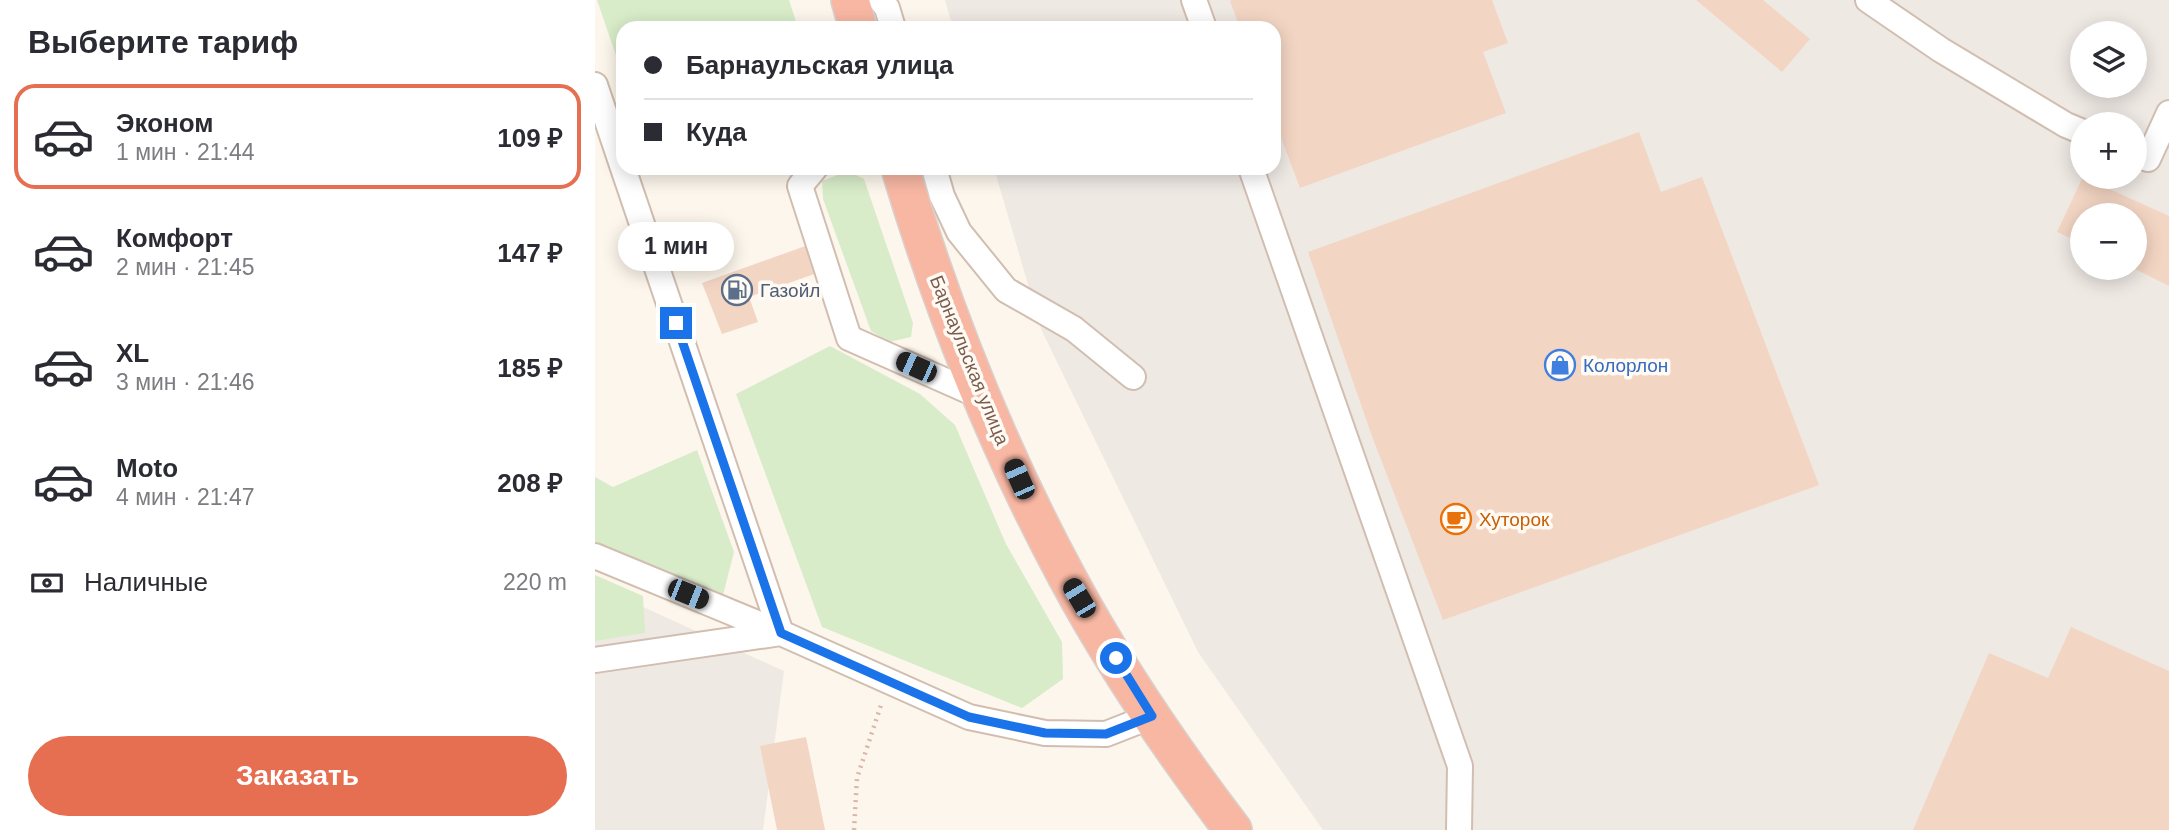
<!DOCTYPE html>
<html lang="ru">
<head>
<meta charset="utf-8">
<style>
	body { margin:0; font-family:Helvetica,sans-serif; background:#f2f2f3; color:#2b2b33; height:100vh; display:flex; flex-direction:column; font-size:26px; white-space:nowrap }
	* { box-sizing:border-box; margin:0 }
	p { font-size:23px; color:#7c7c81 }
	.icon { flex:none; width:38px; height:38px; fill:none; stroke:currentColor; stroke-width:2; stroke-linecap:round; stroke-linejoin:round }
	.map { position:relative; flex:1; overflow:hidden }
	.drawer { display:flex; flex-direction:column; background:#fff; width:595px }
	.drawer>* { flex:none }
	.banner { position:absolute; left:21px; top:21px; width:665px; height:154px; border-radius:21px; box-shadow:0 4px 18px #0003; display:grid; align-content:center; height:154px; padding:0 28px; background:#fff }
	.controls { position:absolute; left:1475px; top:21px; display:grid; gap:14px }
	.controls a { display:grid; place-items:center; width:77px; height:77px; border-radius:50%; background:#fff; box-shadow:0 4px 18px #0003; font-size:35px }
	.end { position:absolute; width:32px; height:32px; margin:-16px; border:9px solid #1a73e8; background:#fff; box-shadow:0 0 0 4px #fff }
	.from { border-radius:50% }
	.bubble { position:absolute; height:49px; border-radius:24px; background:#fff; box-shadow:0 4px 18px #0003; font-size:23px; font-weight:700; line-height:49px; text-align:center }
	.car { position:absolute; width:21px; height:42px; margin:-21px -10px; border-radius:9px; box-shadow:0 0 5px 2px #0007; background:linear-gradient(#222 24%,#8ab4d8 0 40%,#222 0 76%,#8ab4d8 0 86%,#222 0) }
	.banner b { display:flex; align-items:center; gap:24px; height:66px; font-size:26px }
	.banner b+b { border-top:2px solid #e1e1e2 }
	.banner i { width:18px; height:18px; background:#2b2b33 }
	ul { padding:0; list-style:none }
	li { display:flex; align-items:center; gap:21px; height:105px; margin:0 14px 10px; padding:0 14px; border:4px solid transparent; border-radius:21px }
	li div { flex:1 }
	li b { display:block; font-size:26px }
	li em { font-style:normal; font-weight:700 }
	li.on { border-color:#e76f51 }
	li>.icon { width:63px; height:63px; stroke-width:1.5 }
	h2 { padding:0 28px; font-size:32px; line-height:84px }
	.pay { display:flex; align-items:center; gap:18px; height:77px; padding:0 28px; font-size:26px }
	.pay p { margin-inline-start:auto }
	.cta { display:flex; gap:14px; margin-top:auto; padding:14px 28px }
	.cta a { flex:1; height:80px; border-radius:42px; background:#e76f51; color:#fff; font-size:28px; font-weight:700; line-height:80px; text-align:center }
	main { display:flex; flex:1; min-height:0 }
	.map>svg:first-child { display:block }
	.industrial { fill:#efe9e4; fill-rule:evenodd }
	.green { fill:#d8ecc9 }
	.building { fill:#f3d5c3 }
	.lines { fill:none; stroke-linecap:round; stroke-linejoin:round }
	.minor-casing { stroke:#d1beb0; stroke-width:28 }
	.highway-casing { stroke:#dad1cd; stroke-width:40 }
	.path { stroke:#d9b8a5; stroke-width:4.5; stroke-dasharray:2 5; stroke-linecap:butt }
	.minor { stroke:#fff; stroke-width:24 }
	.highway { stroke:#f7b7a3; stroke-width:37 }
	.route { stroke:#1a73e8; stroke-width:9 }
	.labels { text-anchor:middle; stroke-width:7; stroke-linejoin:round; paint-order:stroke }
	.service-label { font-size:19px; fill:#4e5e75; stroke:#fffaf3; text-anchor:start }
	.street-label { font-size:19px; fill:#7a5c4d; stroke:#fffaf3 }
	.shop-label { font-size:19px; fill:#366cbe; stroke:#fffaf3; text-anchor:start }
	.food-label { font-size:19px; fill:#c56008; stroke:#fffaf3; text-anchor:start }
</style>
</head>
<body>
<main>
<section class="drawer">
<h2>Выберите тариф</h2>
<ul>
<li class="on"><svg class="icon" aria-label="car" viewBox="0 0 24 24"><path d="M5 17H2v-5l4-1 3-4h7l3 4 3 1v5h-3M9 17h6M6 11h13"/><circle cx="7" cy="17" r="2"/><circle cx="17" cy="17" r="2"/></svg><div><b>Эконом</b><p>1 мин · 21:44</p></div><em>109 ₽</em></li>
<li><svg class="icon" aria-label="car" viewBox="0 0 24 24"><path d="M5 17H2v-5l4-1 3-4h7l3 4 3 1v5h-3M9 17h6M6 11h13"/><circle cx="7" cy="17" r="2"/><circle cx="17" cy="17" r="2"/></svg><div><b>Комфорт</b><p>2 мин · 21:45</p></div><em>147 ₽</em></li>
<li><svg class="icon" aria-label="car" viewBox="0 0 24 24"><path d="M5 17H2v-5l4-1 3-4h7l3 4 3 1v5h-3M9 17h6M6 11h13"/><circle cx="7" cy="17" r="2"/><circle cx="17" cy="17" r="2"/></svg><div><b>XL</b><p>3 мин · 21:46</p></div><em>185 ₽</em></li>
<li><svg class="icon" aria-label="car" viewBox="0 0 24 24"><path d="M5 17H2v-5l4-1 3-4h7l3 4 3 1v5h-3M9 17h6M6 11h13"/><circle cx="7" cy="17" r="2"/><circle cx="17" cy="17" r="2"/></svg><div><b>Moto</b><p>4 мин · 21:47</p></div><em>208 ₽</em></li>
</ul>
<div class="pay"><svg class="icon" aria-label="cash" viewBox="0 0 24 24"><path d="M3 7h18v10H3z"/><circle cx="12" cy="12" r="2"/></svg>Наличные<p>220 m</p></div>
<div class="cta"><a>Заказать</a></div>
</section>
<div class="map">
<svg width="1574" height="830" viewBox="0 0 1574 830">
	<rect width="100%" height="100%" fill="#fdf6ec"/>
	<path class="industrial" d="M 350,0 L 1574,0 L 1574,830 L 728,830 L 603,652 L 446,329 L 399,168 L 679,168 L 679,28 L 358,28 ZM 1488,33 L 1540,33 L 1540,86 L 1488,86 ZM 1488,124 L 1540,124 L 1540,177 L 1488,177 ZM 1488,215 L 1540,215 L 1540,268 L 1488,268 Z
		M 0,585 L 189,671 L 168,830 L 0,830 Z"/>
	<path class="green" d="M 2,0 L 194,0 L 203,28 L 28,28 L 28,76 Z
		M 253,171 L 269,179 L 318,323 L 316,337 L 294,342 L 276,331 L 228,199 L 227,181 Z
		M 235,346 L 325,394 L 360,425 L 411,544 L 467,642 L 468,679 L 427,708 L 227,627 L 141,394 Z
		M 102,450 L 139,552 L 127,599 L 0,545 L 0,477 L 18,487 Z
		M 0,575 L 48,596 L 50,633 L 0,641 Z"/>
	<path class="building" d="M 637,0 L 897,0 L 913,43 L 888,52 L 911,113 L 705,188 L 679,119 L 679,28 L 645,28 L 635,1 Z
		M 1101,0 L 1168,0 L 1215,39 L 1187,72 Z
		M 1044,132 L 1066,192 L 1107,177 L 1224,485 L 848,620 L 778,439 L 713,252 Z
		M 1488,177 L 1574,216 L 1574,286 L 1540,269 L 1540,215 L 1488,215 L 1488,244 L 1462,232 Z
		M 216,244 L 225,272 L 154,297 L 163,322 L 127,334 L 107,283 Z
		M 1476,627 L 1574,671 L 1574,830 L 1318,830 L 1394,653 L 1453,678 Z
		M 211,737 L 230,830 L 182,830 L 165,746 Z"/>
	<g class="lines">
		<g class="minor-casing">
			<path id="minor" d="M 286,0 L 292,8 L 298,28
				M 599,0 L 609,28
				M 1273,0 L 1346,50 L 1471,125 L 1488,132
				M 0,85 L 28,168
				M 1540,153 L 1553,159 L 1574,113
				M 220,168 L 205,186 L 254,338 L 387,397
				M 339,168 L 347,196 L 364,232 L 411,290 L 479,329 L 538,377
				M 656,168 L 865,766 L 864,830
				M 0,556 L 186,633 L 374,717 L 450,733 L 511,734 L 557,716
				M 0,660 L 186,633 L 28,168"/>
		</g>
		<g class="highway-casing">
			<path id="highway" d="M 255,0 L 263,28
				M 305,168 C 347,308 402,447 472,577 C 519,665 577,750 638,830"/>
		</g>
		<path class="path" d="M 259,830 L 262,778 L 287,702"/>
		<use href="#minor" class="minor"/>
		<use href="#highway" class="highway"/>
	</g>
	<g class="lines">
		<path class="route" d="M 81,323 L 186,633 L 374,717 L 450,733 L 511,734 L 557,716 L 521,658"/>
	</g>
	<defs>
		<g id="fuel-ring" transform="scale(1.575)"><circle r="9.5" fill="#fffaf3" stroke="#5c6f8a" stroke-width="1.5"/><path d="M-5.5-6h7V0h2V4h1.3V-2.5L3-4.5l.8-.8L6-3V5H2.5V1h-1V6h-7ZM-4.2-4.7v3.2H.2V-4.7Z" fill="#5c6f8a"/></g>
		<g id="shop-ring" transform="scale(1.575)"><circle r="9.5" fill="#fffaf3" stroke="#3f7fe0" stroke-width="1.5"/><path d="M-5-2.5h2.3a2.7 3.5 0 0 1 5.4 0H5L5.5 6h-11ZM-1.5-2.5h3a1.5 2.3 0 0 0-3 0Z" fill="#3f7fe0"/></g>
		<g id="cafe-ring" transform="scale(1.575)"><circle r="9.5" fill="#fffaf3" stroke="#e8710a" stroke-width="1.5"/><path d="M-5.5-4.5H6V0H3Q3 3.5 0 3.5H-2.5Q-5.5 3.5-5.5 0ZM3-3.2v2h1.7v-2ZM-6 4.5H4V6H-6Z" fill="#e8710a"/></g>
	</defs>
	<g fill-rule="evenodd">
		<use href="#fuel-ring" x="142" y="290"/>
		<use href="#shop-ring" x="965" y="365"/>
		<use href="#cafe-ring" x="861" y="519"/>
	</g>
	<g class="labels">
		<g class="service-label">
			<text x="165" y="297">Газойл</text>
		</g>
		<g class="street-label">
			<text transform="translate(375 360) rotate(68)" y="7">Барнаульская улица</text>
		</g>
		<g class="shop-label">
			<text x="988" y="372">Колорлон</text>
		</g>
		<g class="food-label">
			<text x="884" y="526">Хуторок</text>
		</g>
	</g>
</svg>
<div class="controls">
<a><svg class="icon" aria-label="layers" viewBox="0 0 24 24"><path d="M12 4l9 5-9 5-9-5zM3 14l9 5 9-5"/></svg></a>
<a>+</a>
<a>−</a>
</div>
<i class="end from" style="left:521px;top:658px"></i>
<i class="end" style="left:81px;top:323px"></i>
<div class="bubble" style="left:23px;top:222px;width:116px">1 мин</div>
<i class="car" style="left:321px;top:367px;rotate:294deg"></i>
<i class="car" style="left:424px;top:479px;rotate:336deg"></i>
<i class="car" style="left:93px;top:594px;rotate:112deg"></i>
<i class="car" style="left:484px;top:598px;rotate:329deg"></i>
<div class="banner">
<b><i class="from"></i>Барнаульская улица</b>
<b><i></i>Куда</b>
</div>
</div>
</main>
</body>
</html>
